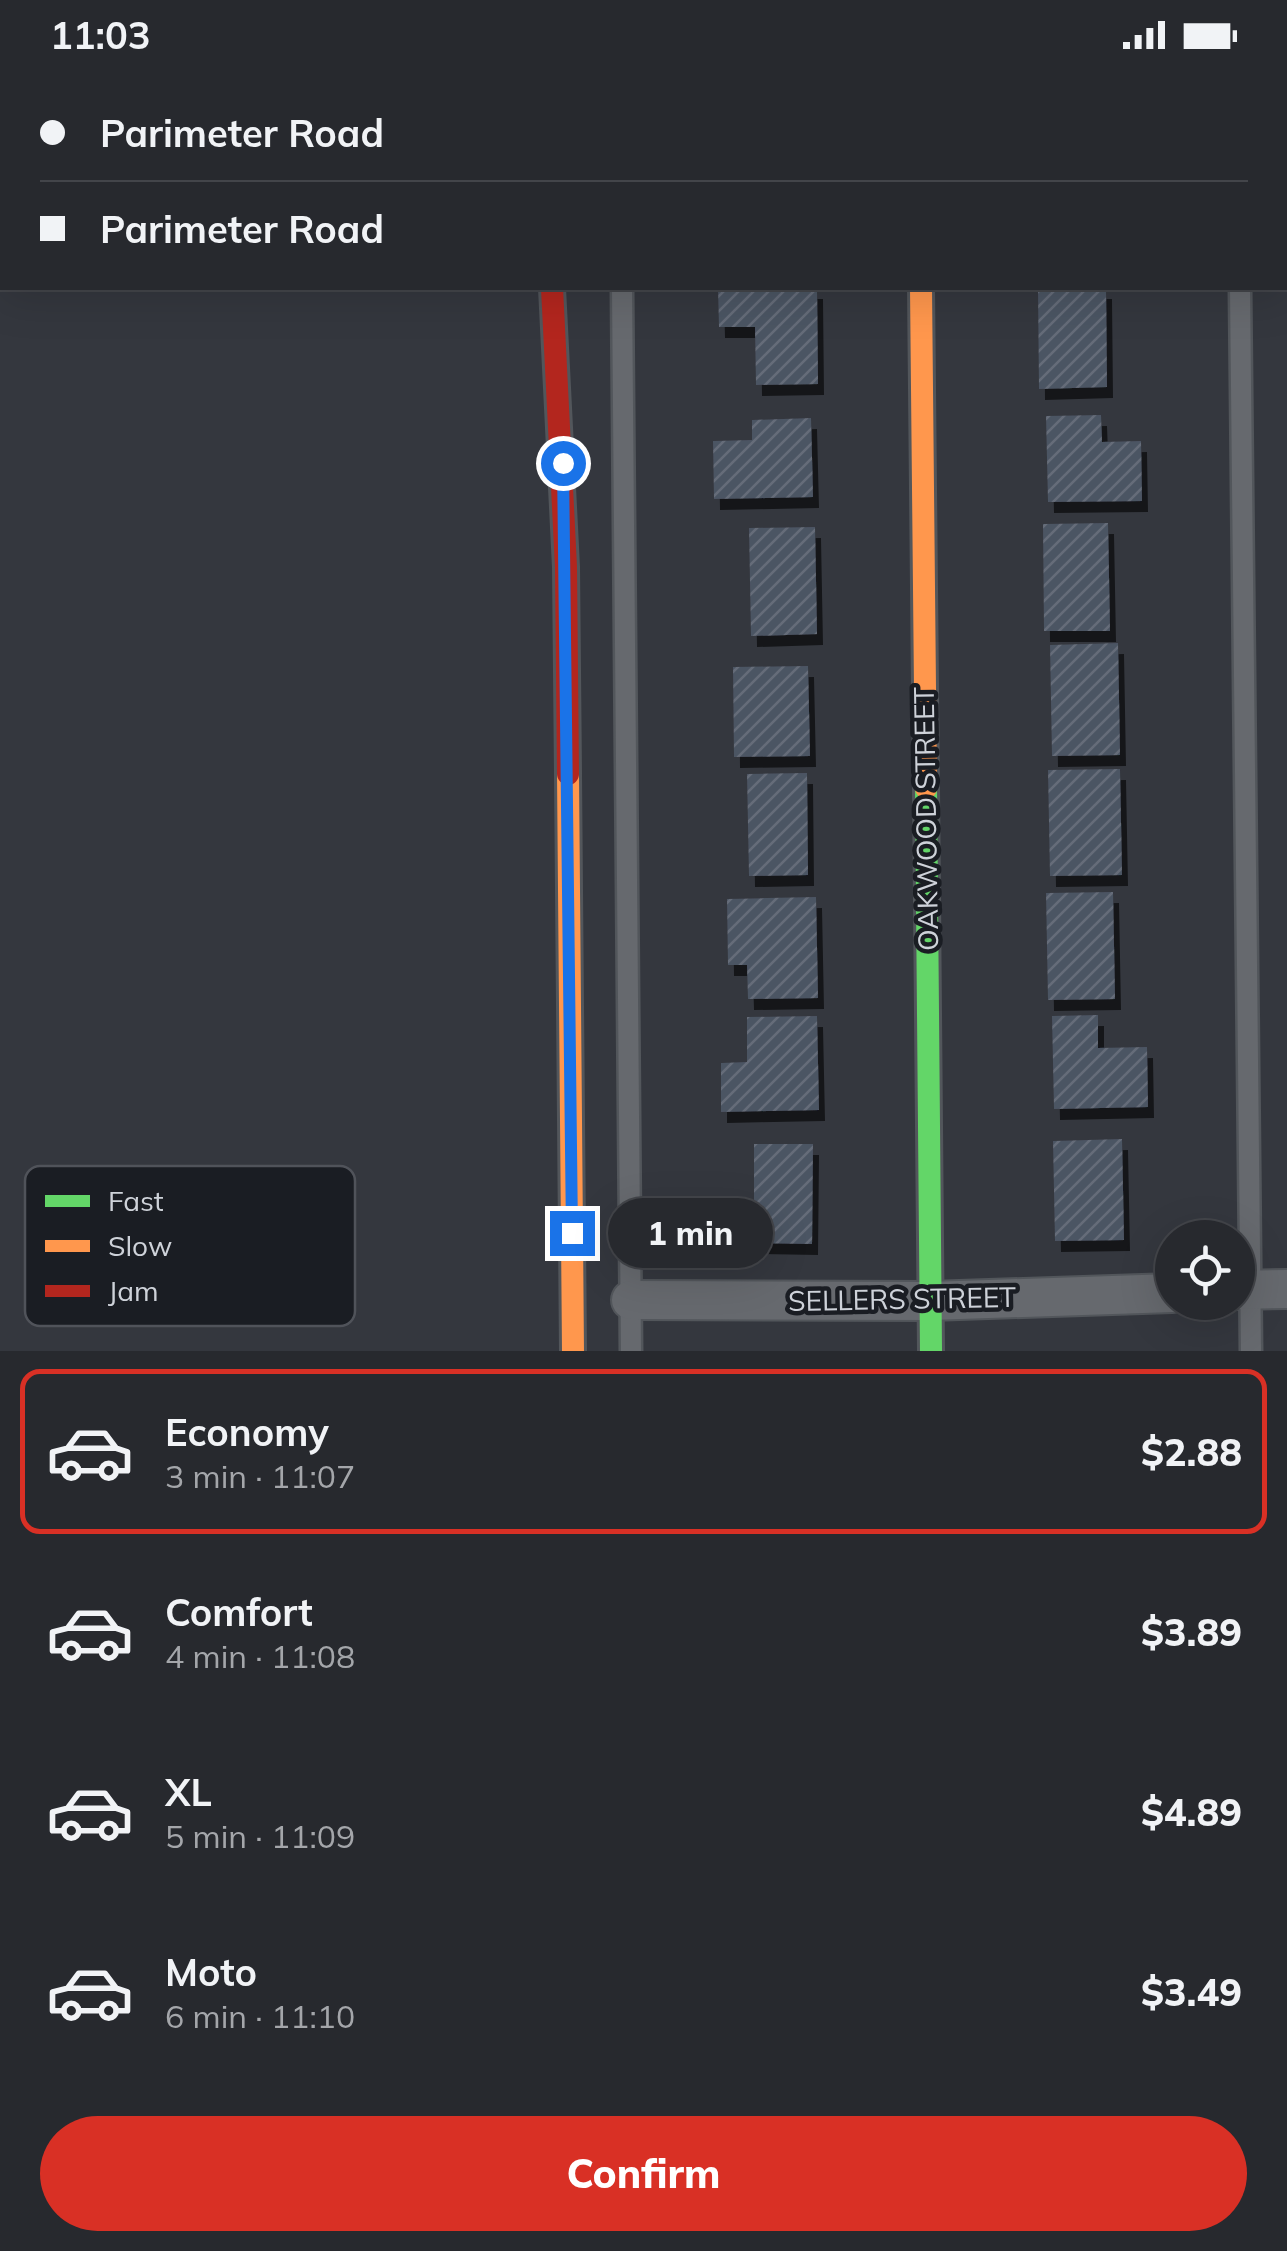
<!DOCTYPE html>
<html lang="en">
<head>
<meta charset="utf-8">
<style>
	body { margin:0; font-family:Mulish,sans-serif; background:#33353a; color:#f1f3f6; height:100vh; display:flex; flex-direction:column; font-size:38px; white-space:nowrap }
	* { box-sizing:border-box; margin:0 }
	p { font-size:32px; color:#a4a6aa }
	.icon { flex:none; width:55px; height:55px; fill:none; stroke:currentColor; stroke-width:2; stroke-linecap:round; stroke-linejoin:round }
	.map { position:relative; height:1281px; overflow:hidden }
	.panel { display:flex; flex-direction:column; background:#27292e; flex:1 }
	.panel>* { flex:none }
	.hud { position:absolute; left:0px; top:0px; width:1288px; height:220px; box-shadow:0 10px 40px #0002,0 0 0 2px #43454a; display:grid; align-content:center; height:220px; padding:0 40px; background:#27292e }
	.controls { position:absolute; left:1155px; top:1150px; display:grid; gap:20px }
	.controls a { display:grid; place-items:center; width:100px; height:100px; border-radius:50%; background:#27292e; box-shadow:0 10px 40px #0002,0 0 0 2px #43454a; font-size:50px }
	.end { position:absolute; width:45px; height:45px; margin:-22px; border:12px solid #1a73e8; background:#fff; box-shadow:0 0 0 5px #fff }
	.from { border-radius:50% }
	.bubble { position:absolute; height:70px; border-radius:35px; background:#27292e; box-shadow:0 10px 40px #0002,0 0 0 2px #43454a; font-size:32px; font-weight:800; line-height:70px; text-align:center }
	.hud b { display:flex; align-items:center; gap:35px; height:95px; font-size:38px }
	.hud b+b { border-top:2px solid #43454a }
	.hud i { width:25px; height:25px; background:#f1f3f6 }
	ul { padding:18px 0 0; list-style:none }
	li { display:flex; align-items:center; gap:30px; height:165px; margin:0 20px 15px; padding:0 20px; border:5px solid transparent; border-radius:20px }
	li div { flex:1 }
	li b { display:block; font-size:38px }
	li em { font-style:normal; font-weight:800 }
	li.selected { border-color:#d93025 }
	li>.icon { width:90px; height:90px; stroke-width:1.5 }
	.cta { display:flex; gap:20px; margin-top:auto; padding:20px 40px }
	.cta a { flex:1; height:115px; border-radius:60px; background:#d93025; color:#fff; font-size:40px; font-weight:800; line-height:115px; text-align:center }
	.status { display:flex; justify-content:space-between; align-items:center; height:70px; padding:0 50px; background:#27292e; direction:ltr }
	.status svg { height:28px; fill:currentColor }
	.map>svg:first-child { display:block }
	.building { fill:url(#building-hatch); filter:url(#shadow) }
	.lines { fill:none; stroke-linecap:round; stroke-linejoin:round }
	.lane-casing { stroke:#52565b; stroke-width:25 }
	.street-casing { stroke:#52565b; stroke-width:42 }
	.fast-casing { stroke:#52565b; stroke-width:28 }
	.slow-casing { stroke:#52565b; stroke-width:28 }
	.jam-casing { stroke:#52565b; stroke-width:28 }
	.lane { stroke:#66696e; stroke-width:20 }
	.street { stroke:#66696e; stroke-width:38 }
	.fast { stroke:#63d668; stroke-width:22 }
	.slow { stroke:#ff974d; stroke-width:22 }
	.jam { stroke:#b3261e; stroke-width:22 }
	.route { stroke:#1a73e8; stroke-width:12 }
	.labels { text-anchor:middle; stroke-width:9; stroke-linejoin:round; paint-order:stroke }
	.street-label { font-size:28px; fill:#ced2d9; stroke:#1a1d23 }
	.key { fill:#1a1d23; stroke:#50535a; stroke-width:2.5 }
	.key-label { font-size:28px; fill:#ced2d9 }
</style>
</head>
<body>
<div class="status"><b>11:03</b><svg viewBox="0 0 49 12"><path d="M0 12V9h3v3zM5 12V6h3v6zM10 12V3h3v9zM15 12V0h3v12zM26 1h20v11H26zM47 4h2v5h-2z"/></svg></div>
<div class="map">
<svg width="1287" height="1281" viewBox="0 0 1287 1281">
	<defs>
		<pattern id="building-hatch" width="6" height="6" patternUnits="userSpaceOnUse" patternTransform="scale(2.5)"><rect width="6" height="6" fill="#4c5463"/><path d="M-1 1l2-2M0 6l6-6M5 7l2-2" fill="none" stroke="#656c79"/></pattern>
		<filter id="shadow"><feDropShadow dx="6" dy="11" stdDeviation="0" flood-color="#0009"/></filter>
	</defs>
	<rect width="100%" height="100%" fill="#34373e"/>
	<path class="building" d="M 718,218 L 817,218 L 818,314 L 756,315 L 755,257 L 719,257 Z
		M 1038,218 L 1106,218 L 1107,317 L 1039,319 Z
		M 1101,345 L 1102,372 L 1141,371 L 1142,431 L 1048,432 L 1046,346 Z
		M 811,348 L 813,427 L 714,429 L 713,371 L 752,370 L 752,350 Z
		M 1108,453 L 1110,561 L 1044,561 L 1043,454 Z
		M 815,457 L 817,564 L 751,566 L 749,458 Z
		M 1118,573 L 1120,685 L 1052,686 L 1050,575 Z
		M 808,596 L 810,686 L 734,687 L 733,597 Z
		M 1120,699 L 1122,805 L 1050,806 L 1048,700 Z
		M 807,703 L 808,805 L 749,806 L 747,704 Z
		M 1113,822 L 1115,929 L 1048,930 L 1046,823 Z
		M 816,827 L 818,928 L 748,929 L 747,895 L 728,895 L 727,829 Z
		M 1098,945 L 1098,978 L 1147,977 L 1148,1037 L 1054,1039 L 1052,946 Z
		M 817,946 L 819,1040 L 721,1042 L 721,993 L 747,992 L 747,947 Z
		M 1122,1069 L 1124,1170 L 1055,1171 L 1053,1071 Z
		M 754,1074 L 813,1074 L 812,1174 L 754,1173 Z"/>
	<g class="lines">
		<g class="lane-casing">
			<path id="lane" d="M 620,0 L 620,2
				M 1238,0 L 1238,2
				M 622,218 L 631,1281
				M 1240,218 L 1251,1281"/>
		</g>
		<g class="street-casing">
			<path id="street" d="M 534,0 L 535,2
				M 919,0 L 919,2
				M 1238,1220 L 1287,1219
				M 631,1230 L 930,1231 L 1172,1223"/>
		</g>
		<g class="fast-casing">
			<path id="fast" d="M 926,718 L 931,1281"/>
		</g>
		<g class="slow-casing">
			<path id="slow" d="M 921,218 L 926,718
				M 568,704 L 573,1281"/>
		</g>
		<g class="jam-casing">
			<path id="jam" d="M 552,218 L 566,497 L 568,704"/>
		</g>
		<use href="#lane" class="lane"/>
		<use href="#street" class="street"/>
		<use href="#fast" class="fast"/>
		<use href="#slow" class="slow"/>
		<use href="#jam" class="jam"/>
	</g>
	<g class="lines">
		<path class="route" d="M 563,393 L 572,1163"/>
	</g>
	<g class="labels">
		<g class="street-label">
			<text transform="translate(926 749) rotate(-91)" y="10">OAKWOOD STREET</text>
			<text transform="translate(902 1229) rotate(-1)" y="10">SELLERS STREET</text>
		</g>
	</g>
	<rect x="25" y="1096" width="330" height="160" rx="15" class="key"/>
	<rect x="45" y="1125" width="45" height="12" fill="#63d668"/>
	<rect x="45" y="1170" width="45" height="12" fill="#ff974d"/>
	<rect x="45" y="1215" width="45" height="12" fill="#b3261e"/>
	<g class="key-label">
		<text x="108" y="1141">Fast</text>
		<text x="108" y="1186">Slow</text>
		<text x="108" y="1231">Jam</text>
	</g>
</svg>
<div class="controls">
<a><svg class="icon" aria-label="locate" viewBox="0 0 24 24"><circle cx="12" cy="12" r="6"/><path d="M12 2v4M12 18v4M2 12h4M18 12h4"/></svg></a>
</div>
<i class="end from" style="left:563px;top:393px"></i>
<i class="end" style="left:572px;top:1163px"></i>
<div class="bubble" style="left:608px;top:1128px;width:165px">1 min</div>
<div class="hud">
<b><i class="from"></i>Parimeter Road</b>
<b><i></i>Parimeter Road</b>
</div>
</div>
<section class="panel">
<ul>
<li class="selected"><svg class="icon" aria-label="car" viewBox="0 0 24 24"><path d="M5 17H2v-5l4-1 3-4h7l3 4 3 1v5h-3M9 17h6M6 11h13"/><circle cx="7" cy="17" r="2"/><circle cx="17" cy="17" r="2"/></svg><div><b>Economy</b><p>3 min · 11:07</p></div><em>$2.88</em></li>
<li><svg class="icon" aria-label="car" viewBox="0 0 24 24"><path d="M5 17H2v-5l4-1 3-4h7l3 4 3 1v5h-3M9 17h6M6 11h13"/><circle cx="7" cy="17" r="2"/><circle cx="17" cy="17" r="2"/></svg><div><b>Comfort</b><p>4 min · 11:08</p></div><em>$3.89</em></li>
<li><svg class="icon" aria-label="car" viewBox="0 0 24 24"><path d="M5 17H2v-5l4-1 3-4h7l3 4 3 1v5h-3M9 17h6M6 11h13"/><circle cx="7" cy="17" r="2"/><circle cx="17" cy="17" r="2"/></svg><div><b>XL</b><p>5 min · 11:09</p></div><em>$4.89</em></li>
<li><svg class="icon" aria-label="car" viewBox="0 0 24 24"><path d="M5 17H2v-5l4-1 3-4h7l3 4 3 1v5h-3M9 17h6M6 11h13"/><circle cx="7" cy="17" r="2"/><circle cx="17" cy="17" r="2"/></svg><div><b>Moto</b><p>6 min · 11:10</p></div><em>$3.49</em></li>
</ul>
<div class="cta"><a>Confirm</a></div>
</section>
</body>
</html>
